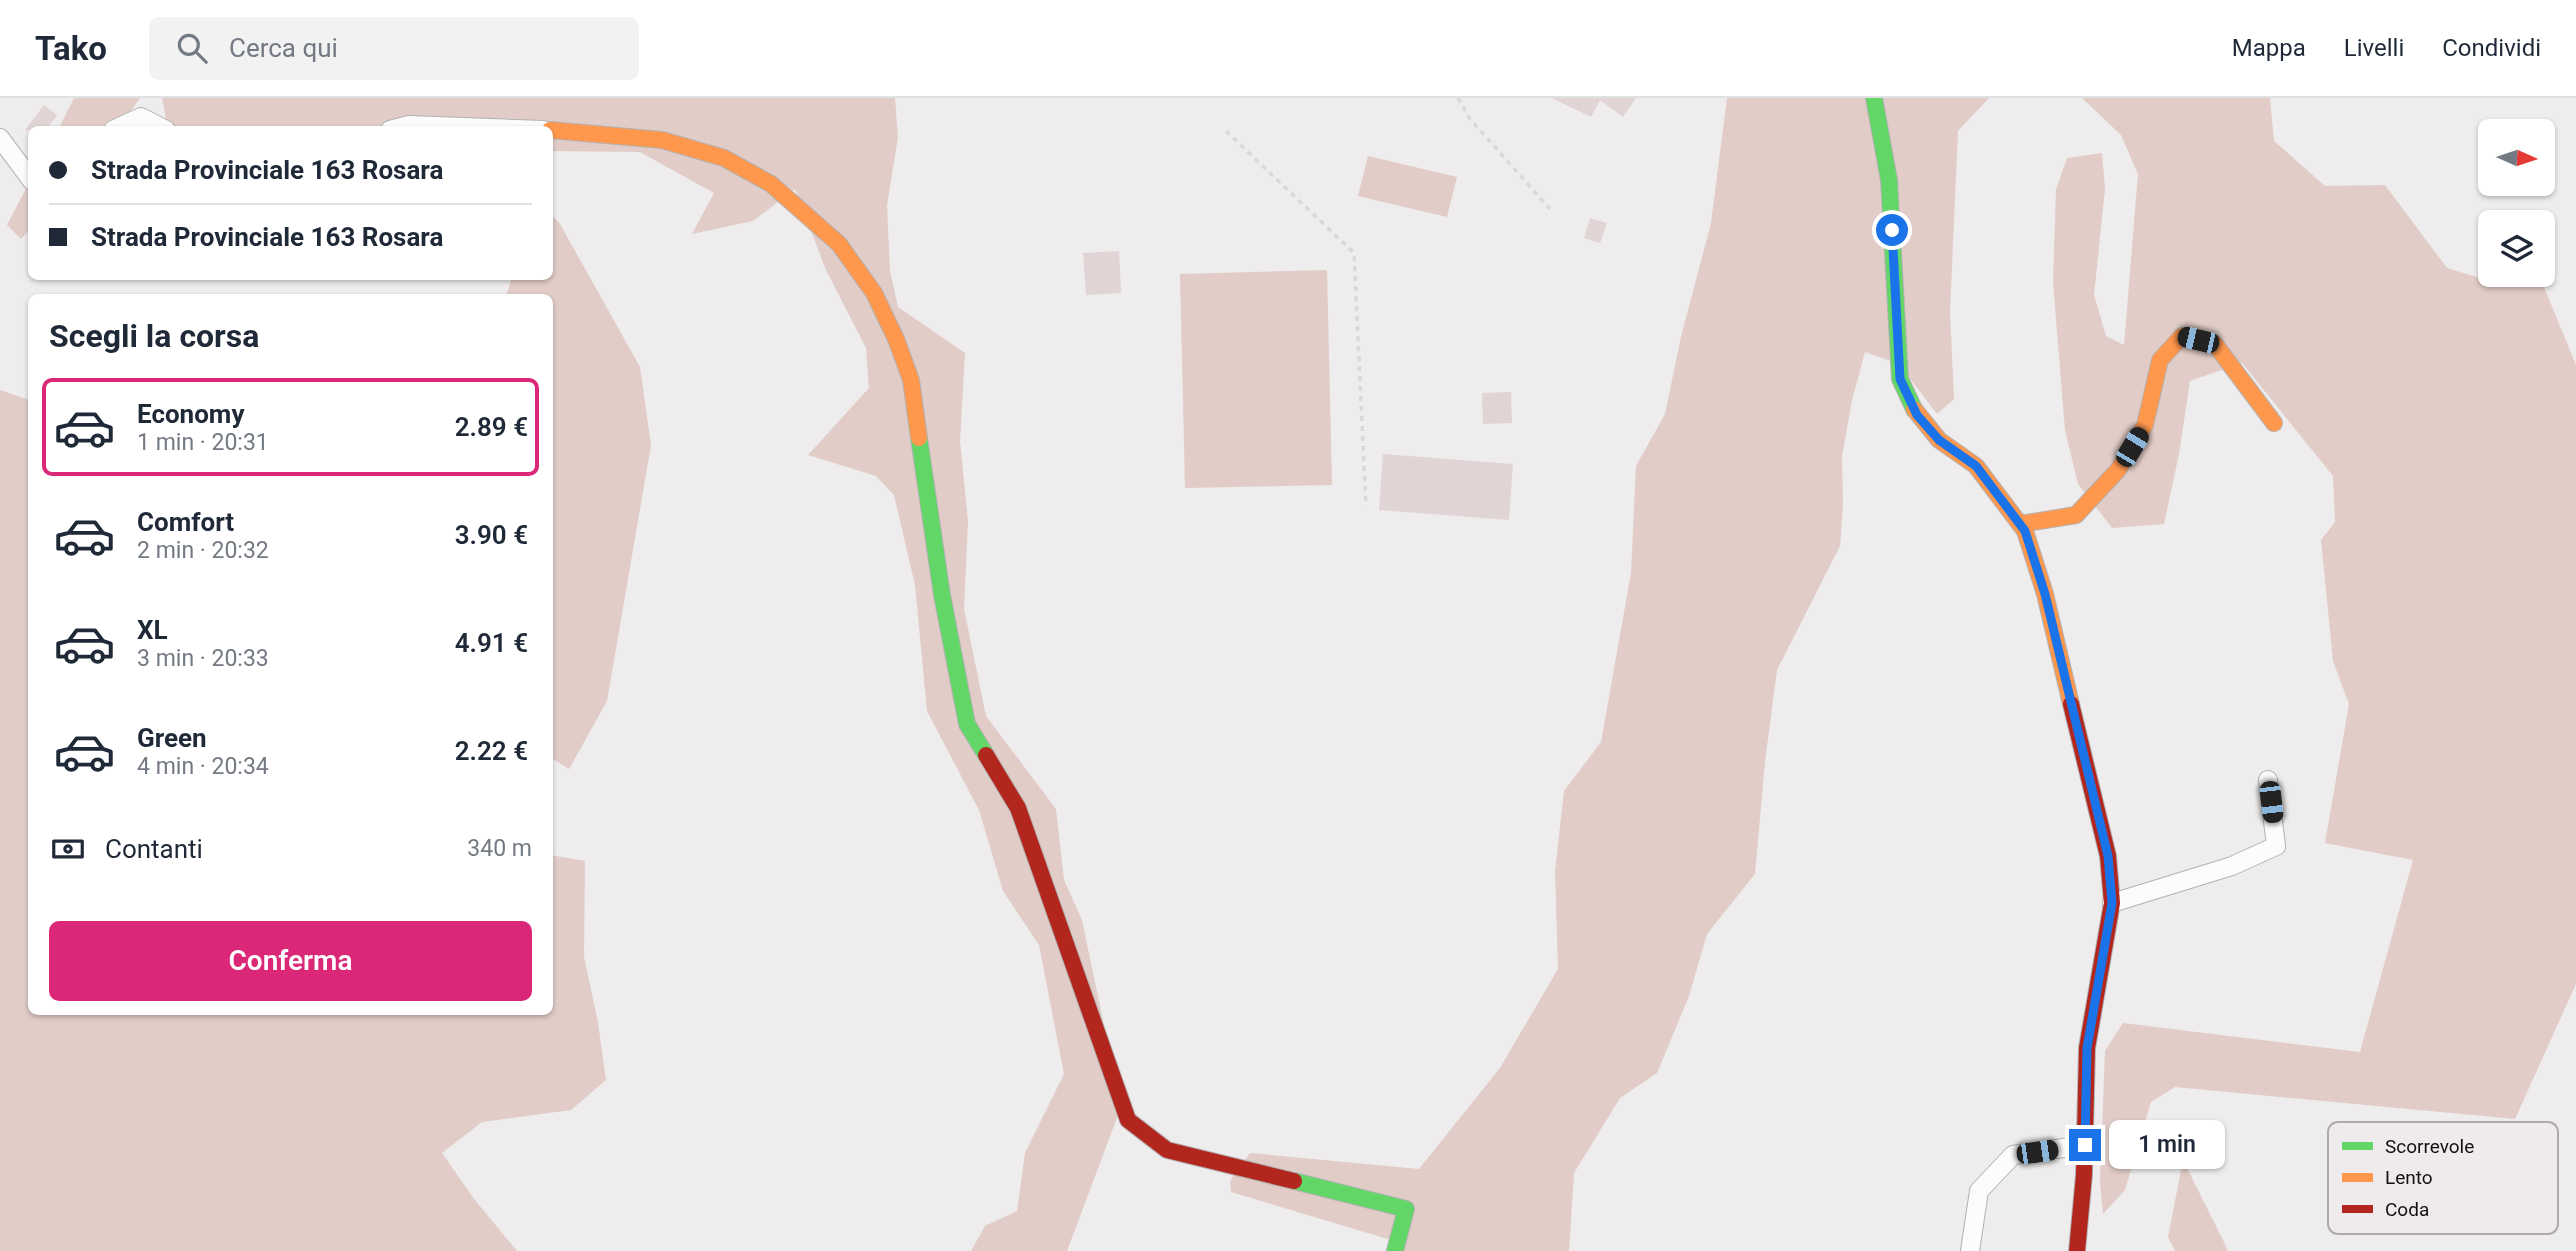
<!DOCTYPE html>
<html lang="it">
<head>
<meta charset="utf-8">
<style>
	body { margin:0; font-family:Roboto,sans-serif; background:#f2f2f3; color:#1f2937; height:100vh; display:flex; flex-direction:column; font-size:26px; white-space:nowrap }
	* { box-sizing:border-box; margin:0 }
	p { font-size:23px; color:#747a83 }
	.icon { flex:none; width:38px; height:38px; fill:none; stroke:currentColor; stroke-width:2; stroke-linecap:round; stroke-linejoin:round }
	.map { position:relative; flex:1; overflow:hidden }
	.panel { position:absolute; left:28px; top:196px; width:525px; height:721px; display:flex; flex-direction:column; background:#fff; border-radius:10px; box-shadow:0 2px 5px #0004 }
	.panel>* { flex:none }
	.top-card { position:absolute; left:28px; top:28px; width:525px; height:154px; border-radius:10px; box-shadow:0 2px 5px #0004; display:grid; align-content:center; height:154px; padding:0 21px; background:#fff }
	.needle { width:46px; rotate:93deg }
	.tools { position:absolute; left:2478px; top:21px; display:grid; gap:14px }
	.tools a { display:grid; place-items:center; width:77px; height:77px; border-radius:10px; background:#fff; box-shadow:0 2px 5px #0004; font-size:35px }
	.end { position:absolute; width:32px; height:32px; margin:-16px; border:9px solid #1a73e8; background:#fff; box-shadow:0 0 0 4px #fff }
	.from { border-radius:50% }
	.bubble { position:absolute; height:49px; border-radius:10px; background:#fff; box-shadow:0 2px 5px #0004; font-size:23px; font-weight:600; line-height:49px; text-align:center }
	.car { position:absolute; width:21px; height:42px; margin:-21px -10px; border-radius:9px; box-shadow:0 0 5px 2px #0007; background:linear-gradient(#222 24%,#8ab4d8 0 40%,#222 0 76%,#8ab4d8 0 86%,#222 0) }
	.top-card b { display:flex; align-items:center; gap:24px; height:66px; font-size:26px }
	.top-card b+b { border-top:2px solid #e0e1e3 }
	.top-card i { width:18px; height:18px; background:#1f2937 }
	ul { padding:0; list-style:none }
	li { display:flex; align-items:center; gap:21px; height:98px; margin:0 14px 10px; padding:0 7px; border:4px solid transparent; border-radius:10px }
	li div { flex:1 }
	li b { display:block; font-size:26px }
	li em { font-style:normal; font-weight:600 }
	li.active { border-color:#db2777 }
	li>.icon { width:63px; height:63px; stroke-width:1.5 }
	h2 { padding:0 21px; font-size:32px; line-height:84px }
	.pay { display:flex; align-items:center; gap:18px; height:77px; padding:0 21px; font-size:26px }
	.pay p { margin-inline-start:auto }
	.button { display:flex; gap:14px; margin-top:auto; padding:14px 21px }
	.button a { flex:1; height:80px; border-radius:10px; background:#db2777; color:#fff; font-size:28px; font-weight:600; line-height:80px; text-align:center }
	header { display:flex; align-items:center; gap:42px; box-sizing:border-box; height:98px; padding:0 35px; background:#fff; border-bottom:2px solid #e0e1e3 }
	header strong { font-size:33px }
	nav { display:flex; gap:38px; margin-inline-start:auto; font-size:24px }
	.search { width:490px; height:63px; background:#f2f2f3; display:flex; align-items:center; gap:18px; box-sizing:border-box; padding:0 24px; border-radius:10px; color:#747a83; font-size:26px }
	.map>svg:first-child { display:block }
	.green { fill:#e1ccc7 }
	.building { fill:#e0d4d5 }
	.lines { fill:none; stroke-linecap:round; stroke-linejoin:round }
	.street-casing { stroke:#b3b2b2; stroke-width:20 }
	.fast-casing { stroke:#b3b2b2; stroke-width:18 }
	.slow-casing { stroke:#b3b2b2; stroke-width:18 }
	.jam-casing { stroke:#b3b2b2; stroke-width:18 }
	.path { stroke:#d9d8d9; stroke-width:3.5; stroke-dasharray:5 5; stroke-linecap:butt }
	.street { stroke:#fcfcfc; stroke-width:18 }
	.fast { stroke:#63d668; stroke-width:16 }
	.slow { stroke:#ff974d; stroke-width:16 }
	.jam { stroke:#b3261e; stroke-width:16 }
	.route { stroke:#1a73e8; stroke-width:9 }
	.key { fill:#efebec; stroke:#adaaab; stroke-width:2 }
	.key-label { font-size:19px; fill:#131212 }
</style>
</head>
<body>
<header>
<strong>Tako</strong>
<div class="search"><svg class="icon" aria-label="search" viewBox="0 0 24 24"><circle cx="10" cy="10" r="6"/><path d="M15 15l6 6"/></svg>Cerca qui</div>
<nav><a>Mappa</a><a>Livelli</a><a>Condividi</a></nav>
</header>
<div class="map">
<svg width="2576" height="1153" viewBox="0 0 2576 1153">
	<rect width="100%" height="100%" fill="#eeeced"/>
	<path class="green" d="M 74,0 L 140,0 L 118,31 L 58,32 Z
		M 162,0 L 895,0 L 898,39 L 887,107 L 890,173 L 898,209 L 965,255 L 960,343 L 968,423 L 964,511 L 986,618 L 1056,711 L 1064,782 L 1082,822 L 1121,1009 L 1067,1153 L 971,1153 L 985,1128 L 1017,1113 L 1025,1055 L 1064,976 L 1039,847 L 1003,793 L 979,712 L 927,613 L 915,487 L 894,397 L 876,378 L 808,357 L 869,290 L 866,250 L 826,172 L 795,91 L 753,123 L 692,136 L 714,95 L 640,54 L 550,53 L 550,32 L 168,31 Z
		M 1727,0 L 1989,0 L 1958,33 L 1950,214 L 1954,301 L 1937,316 L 1899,266 L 1865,254 L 1852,302 L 1842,358 L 1843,408 L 1840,448 L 1777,572 L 1765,664 L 1755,776 L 1707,836 L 1689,898 L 1657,975 L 1620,1000 L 1574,1075 L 1569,1153 L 1399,1153 L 1401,1145 L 1231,1094 L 1230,1083 L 1250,1055 L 1419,1071 L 1500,970 L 1558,871 L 1555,773 L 1564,693 L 1601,644 L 1631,475 L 1636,368 L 1665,316 L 1681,239 L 1711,125 Z
		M 2082,0 L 2270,0 L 2274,43 L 2325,88 L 2385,87 L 2447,170 L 2499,186 L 2501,177 L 2539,177 L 2576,267 L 2576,886 L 2515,1021 L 2175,989 L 2151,1004 L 2125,1092 L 2103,1116 L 2100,1085 L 2105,953 L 2123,925 L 2360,954 L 2413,762 L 2325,745 L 2349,606 L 2333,563 L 2321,442 L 2335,424 L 2333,378 L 2242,265 L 2190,283 L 2179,356 L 2164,426 L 2112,430 L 2078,386 L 2065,332 L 2053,184 L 2056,92 L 2067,60 L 2102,55 L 2105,91 L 2094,197 L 2106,238 L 2124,247 L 2138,76 L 2121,37 Z
		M 1368,58 L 1457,79 L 1447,119 L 1358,98 Z
		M 31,81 L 31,130 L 21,141 L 7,127 Z
		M 550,115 L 560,126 L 640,269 L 651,347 L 607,603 L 569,671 L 550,659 L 550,200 L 506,199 L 512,179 L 550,178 Z
		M 1327,172 L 1332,387 L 1185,390 L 1180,176 Z
		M 0,292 L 32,303 L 32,914 L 550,914 L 550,757 L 585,763 L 584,859 L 598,924 L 606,982 L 571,1012 L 482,1024 L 442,1055 L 474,1101 L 517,1153 L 0,1153 Z
		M 2183,1062 L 2222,1140 L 2228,1153 L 2175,1153 L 2168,1139 Z"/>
	<path class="building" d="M 1552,0 L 1636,0 L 1623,19 L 1600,2 L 1591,19 Z
		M 44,7 L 57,17 L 46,32 L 25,32 Z
		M 1590,120 L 1607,125 L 1600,145 L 1584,140 Z
		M 1119,153 L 1121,195 L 1086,197 L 1083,155 Z
		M 1511,294 L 1512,325 L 1483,326 L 1482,295 Z
		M 1383,356 L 1513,366 L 1509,422 L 1379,412 Z"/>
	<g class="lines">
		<g class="street-casing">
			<path id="street" d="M 113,32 L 141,19 L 166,32
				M 390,32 L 409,27 L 543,32
				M 0,40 L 32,83
				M 2112,805 L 2232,768 L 2276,748 L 2268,682
				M 1970,1153 L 1979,1093 L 2013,1057 L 2085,1047"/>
		</g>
		<g class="fast-casing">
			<path id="fast" d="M 1874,0 L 1889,82 L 1900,281 L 1914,311
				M 919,340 L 942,497 L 967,626 L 986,657
				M 1294,1083 L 1406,1111 L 1395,1153"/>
		</g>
		<g class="slow-casing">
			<path id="slow" d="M 550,32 L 662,42 L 724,60 L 771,86 L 839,146 L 874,195 L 896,241 L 911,282 L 919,340
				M 1914,311 L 1939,342 L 1976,368 L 2025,433 L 2045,496 L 2071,606
				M 2020,426 L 2076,417 L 2118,372 L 2145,327 L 2160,262 L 2182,238 L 2214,245 L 2274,325"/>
		</g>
		<g class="jam-casing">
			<path id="jam" d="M 2071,606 L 2108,758 L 2112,805 L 2087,950 L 2084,1077 L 2077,1153
				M 986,657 L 1018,710 L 1128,1022 L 1167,1052 L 1294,1083"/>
		</g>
		<path class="path" d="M 1458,0 L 1470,21 L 1550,111
			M 1226,33 L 1354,155 L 1366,408"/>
		<use href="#street" class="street"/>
		<use href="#fast" class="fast"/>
		<use href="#slow" class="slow"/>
		<use href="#jam" class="jam"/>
	</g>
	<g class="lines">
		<path class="route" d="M 1892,132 L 1900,281 L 1917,317 L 1939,342 L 1976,368 L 2025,433 L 2045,496 L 2108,758 L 2112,805 L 2087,950 L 2085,1047"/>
	</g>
	<rect x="2328" y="1024" width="230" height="112" rx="10" class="key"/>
	<rect x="2342" y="1044" width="31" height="8" fill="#63d668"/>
	<rect x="2342" y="1075" width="31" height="9" fill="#ff974d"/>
	<rect x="2342" y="1107" width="31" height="8" fill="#b3261e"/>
	<g class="key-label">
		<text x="2385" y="1055">Scorrevole</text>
		<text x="2385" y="1086">Lento</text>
		<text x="2385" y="1118">Coda</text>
	</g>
</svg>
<div class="tools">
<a><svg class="needle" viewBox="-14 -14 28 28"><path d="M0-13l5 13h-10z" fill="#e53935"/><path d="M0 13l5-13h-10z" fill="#747a83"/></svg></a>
<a><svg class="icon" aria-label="layers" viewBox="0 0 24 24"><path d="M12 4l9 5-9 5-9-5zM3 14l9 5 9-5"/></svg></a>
</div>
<i class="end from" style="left:1892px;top:132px"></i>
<i class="end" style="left:2085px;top:1047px"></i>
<div class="bubble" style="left:2109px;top:1022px;width:116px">1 min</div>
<i class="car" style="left:2198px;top:242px;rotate:283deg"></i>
<i class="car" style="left:2132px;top:349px;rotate:31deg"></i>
<i class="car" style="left:2271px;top:704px;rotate:173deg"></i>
<i class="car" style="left:2037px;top:1054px;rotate:82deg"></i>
<div class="top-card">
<b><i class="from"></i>Strada Provinciale 163 Rosara</b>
<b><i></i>Strada Provinciale 163 Rosara</b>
</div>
<section class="panel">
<h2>Scegli la corsa</h2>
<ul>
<li class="active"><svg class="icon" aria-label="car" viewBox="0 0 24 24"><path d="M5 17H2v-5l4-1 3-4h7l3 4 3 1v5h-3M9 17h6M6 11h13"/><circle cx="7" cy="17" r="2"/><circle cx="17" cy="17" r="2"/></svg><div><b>Economy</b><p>1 min · 20:31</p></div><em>2.89 €</em></li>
<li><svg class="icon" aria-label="car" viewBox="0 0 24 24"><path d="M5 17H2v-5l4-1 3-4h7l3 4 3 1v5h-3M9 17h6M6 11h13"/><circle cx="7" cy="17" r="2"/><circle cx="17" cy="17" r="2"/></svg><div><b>Comfort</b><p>2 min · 20:32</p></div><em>3.90 €</em></li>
<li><svg class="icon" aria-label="car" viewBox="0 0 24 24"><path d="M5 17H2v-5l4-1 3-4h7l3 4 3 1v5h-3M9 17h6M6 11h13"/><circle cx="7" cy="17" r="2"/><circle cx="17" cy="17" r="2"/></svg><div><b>XL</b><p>3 min · 20:33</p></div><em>4.91 €</em></li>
<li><svg class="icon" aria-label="car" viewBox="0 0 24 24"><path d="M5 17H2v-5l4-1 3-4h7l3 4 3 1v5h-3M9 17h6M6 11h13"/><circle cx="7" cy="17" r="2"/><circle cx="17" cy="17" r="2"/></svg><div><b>Green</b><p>4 min · 20:34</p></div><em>2.22 €</em></li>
</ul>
<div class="pay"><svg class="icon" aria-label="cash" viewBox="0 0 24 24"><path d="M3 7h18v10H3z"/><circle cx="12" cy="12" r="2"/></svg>Contanti<p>340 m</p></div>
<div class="button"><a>Conferma</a></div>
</section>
</div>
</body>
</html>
